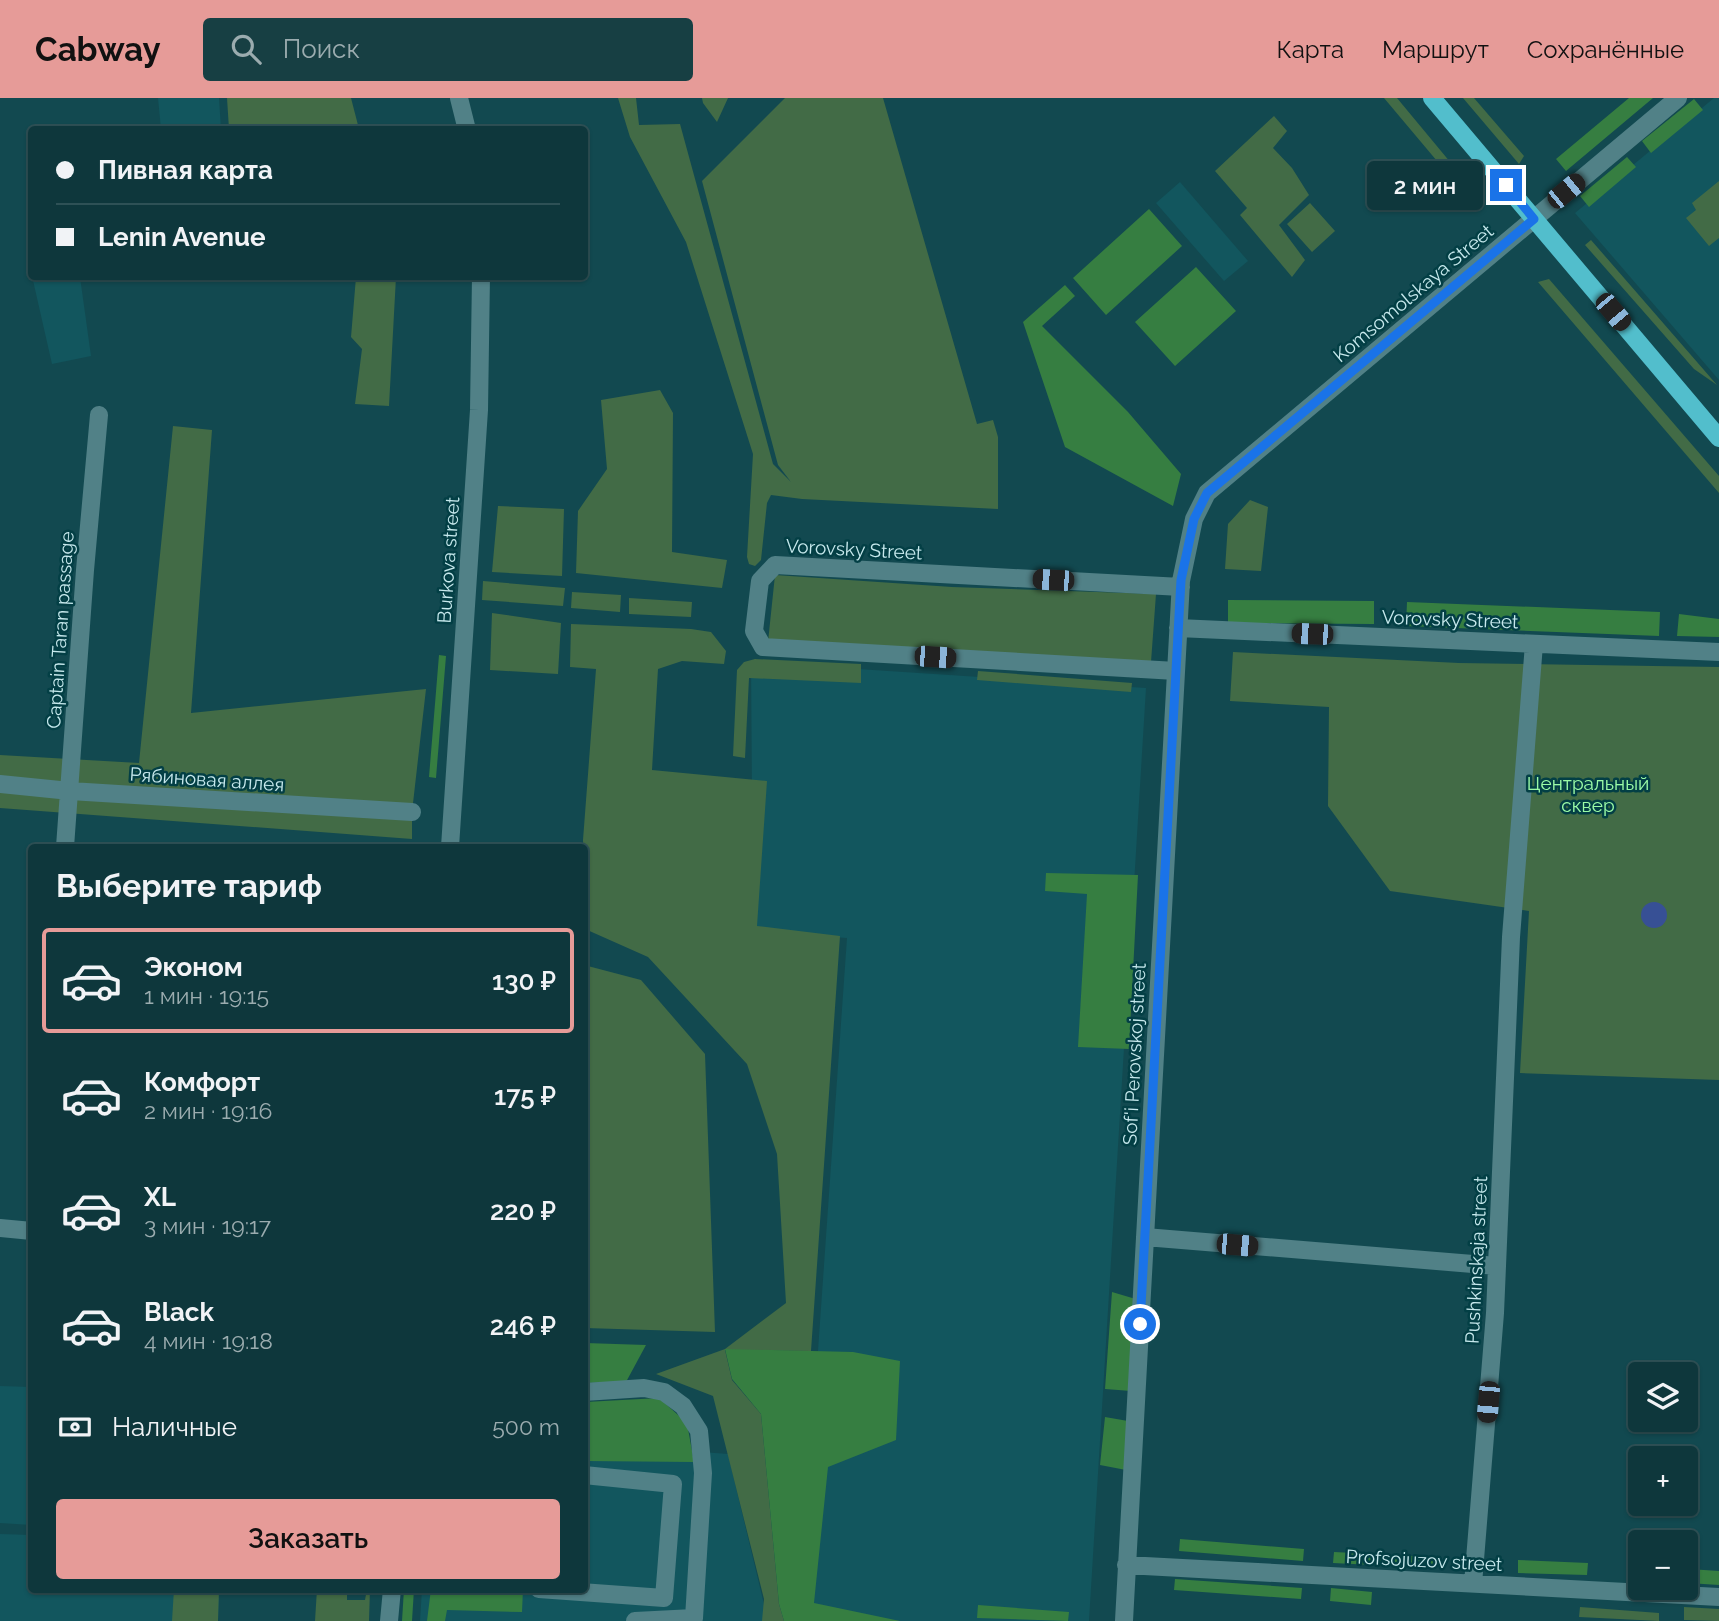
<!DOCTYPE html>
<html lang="ru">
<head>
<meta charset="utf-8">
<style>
	body { margin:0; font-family:Raleway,sans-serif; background:#173f43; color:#f1f3f6; height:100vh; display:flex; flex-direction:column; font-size:26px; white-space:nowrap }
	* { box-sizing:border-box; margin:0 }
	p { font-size:23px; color:#9bacaf }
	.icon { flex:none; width:38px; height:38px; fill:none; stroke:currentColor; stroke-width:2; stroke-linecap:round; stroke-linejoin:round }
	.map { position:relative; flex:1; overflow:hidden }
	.details { position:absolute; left:28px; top:746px; width:560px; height:749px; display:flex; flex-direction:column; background:#0e373c; border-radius:7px; box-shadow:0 2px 5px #0004,0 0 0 2px #2e5156 }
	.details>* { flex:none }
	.top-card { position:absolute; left:28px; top:28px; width:560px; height:154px; border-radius:7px; box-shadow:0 2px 5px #0004,0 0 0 2px #2e5156; display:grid; align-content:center; height:154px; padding:0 28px; background:#0e373c }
	.fabs { position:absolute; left:1628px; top:1264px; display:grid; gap:14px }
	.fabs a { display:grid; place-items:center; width:70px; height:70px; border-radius:7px; background:#0e373c; box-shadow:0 2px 5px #0004,0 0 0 2px #2e5156; font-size:35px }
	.end { position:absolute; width:32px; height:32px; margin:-16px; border:9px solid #1a73e8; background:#fff; box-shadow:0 0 0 4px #fff }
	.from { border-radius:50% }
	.bubble { position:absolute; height:49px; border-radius:7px; background:#0e373c; box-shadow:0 2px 5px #0004,0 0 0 2px #2e5156; font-size:23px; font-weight:600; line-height:49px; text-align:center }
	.car { position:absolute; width:21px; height:42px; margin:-21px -10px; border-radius:9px; box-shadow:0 0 5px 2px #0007; background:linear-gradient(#222 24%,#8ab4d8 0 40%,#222 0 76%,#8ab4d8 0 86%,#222 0) }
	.top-card b { display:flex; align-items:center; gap:24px; height:66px; font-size:26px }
	.top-card b+b { border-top:2px solid #2e5156 }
	.top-card i { width:18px; height:18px; background:#f1f3f6 }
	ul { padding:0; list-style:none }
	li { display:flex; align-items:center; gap:21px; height:105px; margin:0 14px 10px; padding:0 14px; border:4px solid transparent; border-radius:7px }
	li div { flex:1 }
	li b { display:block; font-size:26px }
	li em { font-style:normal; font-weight:600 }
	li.selected { border-color:#e69b98 }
	li>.icon { width:63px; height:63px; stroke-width:1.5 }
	h2 { padding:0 28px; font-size:32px; line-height:84px }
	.pay { display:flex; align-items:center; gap:18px; height:77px; padding:0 28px; font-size:26px }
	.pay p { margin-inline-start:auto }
	.action { display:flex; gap:14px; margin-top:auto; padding:14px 28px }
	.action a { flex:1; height:80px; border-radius:7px; background:#e69b98; color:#111; font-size:28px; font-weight:600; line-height:80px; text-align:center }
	header { display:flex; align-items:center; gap:42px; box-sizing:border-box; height:98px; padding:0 35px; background:#e69b98; color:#111 }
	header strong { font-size:33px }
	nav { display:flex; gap:38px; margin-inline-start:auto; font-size:24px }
	.search { width:490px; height:63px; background:#173f43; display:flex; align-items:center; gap:18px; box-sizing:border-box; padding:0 24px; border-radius:7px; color:#9bacaf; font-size:26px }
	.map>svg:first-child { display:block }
	.built { fill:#12565e }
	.green { fill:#426b46 }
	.forest { fill:#367e41 }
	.water { fill:#375095 }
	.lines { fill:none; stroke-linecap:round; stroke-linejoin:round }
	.minor { stroke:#518187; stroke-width:18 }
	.major { stroke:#52becc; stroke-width:18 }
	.route { stroke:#1a73e8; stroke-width:9 }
	.labels { text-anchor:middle; stroke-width:5; stroke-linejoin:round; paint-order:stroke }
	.street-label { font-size:19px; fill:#c7e9ed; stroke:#033f45 }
	.park-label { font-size:19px; fill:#9bfba6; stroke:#033f45 }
</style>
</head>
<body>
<header>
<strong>Cabway</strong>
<div class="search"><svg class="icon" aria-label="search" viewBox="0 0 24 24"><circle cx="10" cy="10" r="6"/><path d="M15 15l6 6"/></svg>Поиск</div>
<nav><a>Карта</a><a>Маршрут</a><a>Сохранённые</a></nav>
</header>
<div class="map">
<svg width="1719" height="1523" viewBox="0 0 1719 1523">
	<rect width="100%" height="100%" fill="#124950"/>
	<path class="built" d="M 158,0 L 219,0 L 221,31 L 161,31 Z
		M 1714,0 L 1719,0 L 1719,282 L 1575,115 Z
		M 1180,84 L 1248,163 L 1224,183 L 1156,105 Z
		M 32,178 L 80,179 L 91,258 L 52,266 Z
		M 751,564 L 1146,590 L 1089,1523 L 799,1523 L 847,840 L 753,833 Z
		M 0,1288 L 31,1289 L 31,1427 L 0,1425 Z
		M 585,1345 L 728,1356 L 768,1523 L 420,1523 L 422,1491 L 584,1491 Z
		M 0,1436 L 31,1437 L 32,1491 L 219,1491 L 218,1523 L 0,1523 Z"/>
	<path class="green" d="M 227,0 L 351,0 L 359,31 L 229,31 Z
		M 618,0 L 636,0 L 639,27 L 680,26 L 773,366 L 791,384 L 778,367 L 702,83 L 785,0 L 883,0 L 977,326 L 993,322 L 998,339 L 998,411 L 802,401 L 771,397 L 767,405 L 761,462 L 755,468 L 749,466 L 747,459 L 753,356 L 686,144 L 630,39 Z
		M 702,0 L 728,0 L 717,24 L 703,5 Z
		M 1384,0 L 1397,0 L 1480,100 L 1474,107 Z
		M 1463,0 L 1474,0 L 1524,58 L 1519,66 Z
		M 1274,18 L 1287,33 L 1273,50 L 1292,70 L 1309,97 L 1279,127 L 1305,162 L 1292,179 L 1240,117 L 1247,110 L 1215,73 Z
		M 1719,83 L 1719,140 L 1709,148 L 1686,120 L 1696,112 L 1692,105 Z
		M 1310,105 L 1335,133 L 1312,154 L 1287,126 Z
		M 1591,142 L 1717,287 L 1694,271 L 1585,147 Z
		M 356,179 L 396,179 L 389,308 L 355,306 L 362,251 L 351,239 Z
		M 1549,181 L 1719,378 L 1719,395 L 1538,184 Z
		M 660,292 L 673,315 L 672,454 L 727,462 L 722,490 L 576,475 L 578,413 L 607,371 L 601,302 Z
		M 173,328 L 212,332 L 191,615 L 426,591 L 412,714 L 412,741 L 0,710 L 0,657 L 139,665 Z
		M 1250,402 L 1268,409 L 1261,473 L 1225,471 L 1228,426 Z
		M 498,408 L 564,411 L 562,478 L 492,474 Z
		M 775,477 L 952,489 L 1156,496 L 1151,564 L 768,544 Z
		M 483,483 L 565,490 L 563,508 L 482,502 Z
		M 572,494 L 621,497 L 620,514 L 571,510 Z
		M 629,500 L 692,504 L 691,519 L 629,516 Z
		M 492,515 L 561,525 L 558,576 L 490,572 Z
		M 571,526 L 691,531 L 711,534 L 726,553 L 724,566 L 682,563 L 658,571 L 652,672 L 767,683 L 757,828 L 840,838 L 811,1253 L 725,1252 L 732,1282 L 761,1316 L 779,1506 L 784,1523 L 762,1523 L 764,1501 L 713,1298 L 656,1276 L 725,1251 L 786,1205 L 777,1056 L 747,966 L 648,859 L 585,831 L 583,742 L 596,571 L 570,569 Z
		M 1233,554 L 1459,565 L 1719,569 L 1719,982 L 1520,975 L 1529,813 L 1390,793 L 1328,708 L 1329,609 L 1230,603 Z
		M 755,561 L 861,566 L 861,585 L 749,580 L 745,660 L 733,658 L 737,572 L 744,564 Z
		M 978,573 L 1132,585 L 1131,594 L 977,582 Z
		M 584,867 L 641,882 L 705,956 L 715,1234 L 585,1230 Z
		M 174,1491 L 219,1491 L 218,1523 L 172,1523 Z
		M 317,1491 L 347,1491 L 347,1502 L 365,1502 L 367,1491 L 370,1491 L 369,1523 L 315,1523 Z
		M 1580,1509 L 1659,1515 L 1659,1523 L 1579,1519 Z
		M 1684,1509 L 1719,1511 L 1719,1523 L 1684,1522 Z"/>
	<path class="forest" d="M 1629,0 L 1653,0 L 1566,73 L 1556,61 Z
		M 1694,1 L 1703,12 L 1651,55 L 1642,43 Z
		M 1627,59 L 1636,69 L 1589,109 L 1580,98 Z
		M 1149,111 L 1182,148 L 1106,217 L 1073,180 Z
		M 1196,169 L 1236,213 L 1175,268 L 1135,224 Z
		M 1065,187 L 1075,198 L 1042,228 L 1128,314 L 1181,376 L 1173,408 L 1065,349 L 1023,224 Z
		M 1228,502 L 1374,503 L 1374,526 L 1228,525 Z
		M 1407,504 L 1660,514 L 1659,538 L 1406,528 Z
		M 1679,516 L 1719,521 L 1719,539 L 1677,538 Z
		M 439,557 L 446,558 L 436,680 L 429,679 Z
		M 1046,775 L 1138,777 L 1129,951 L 1078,949 L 1087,796 L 1045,793 Z
		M 1112,1194 L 1139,1202 L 1131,1293 L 1105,1291 Z
		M 585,1245 L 646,1247 L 626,1284 L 585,1285 Z
		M 725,1251 L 853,1254 L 900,1263 L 896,1342 L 828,1369 L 814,1505 L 900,1523 L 784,1523 L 779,1506 L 761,1316 L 732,1281 Z
		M 659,1300 L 687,1325 L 694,1364 L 585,1363 L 585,1304 Z
		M 1105,1319 L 1128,1323 L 1126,1372 L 1100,1367 Z
		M 1180,1441 L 1304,1451 L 1303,1463 L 1179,1453 Z
		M 1334,1454 L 1434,1459 L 1433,1470 L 1333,1465 Z
		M 1518,1462 L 1588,1465 L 1587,1477 L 1518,1475 Z
		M 1689,1471 L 1719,1473 L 1719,1487 L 1688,1485 Z
		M 1175,1481 L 1302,1490 L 1301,1501 L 1174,1492 Z
		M 1331,1490 L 1372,1494 L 1371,1507 L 1330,1503 Z
		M 404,1491 L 414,1491 L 412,1523 L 402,1523 Z
		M 431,1491 L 523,1491 L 522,1514 L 447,1512 L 445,1523 L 427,1523 Z
		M 978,1507 L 1069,1514 L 1068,1523 L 977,1520 Z"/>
	<path class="water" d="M1641 817a13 13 0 1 1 26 0a13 13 0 1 1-26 0Z"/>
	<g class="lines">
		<path class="minor" d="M 459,0 L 467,32
			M 1178,530 L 1719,554
			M 1176,573 L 763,549 L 754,533 L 760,483 L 775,467 L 1181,489
			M 0,686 L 70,693 L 412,714
			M 65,749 L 85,472 L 99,317
			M 450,749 L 479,312 L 481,178
			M 0,1130 L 32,1133
			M 1145,1139 L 1497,1168
			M 584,1294 L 644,1290 L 664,1294 L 683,1308 L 699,1333 L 703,1375 L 694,1520 L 635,1523
			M 1126,1467 L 1719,1499
			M 1473,1486 L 1495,1215 L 1511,839 L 1534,546
			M 539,1491 L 664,1500 L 673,1386 L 584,1377
			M 389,1523 L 392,1491
			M 1124,1523 L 1181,483 L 1194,421 L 1207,395 L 1678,0"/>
		<path class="major" d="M 1432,0 L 1719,340"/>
	</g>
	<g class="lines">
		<path class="route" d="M 1140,1226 L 1181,482 L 1194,421 L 1207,395 L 1534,121 L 1506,87"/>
	</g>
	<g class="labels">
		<g class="street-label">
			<text transform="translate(1413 195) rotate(-40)" y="7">Komsomolskaya Street</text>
			<text transform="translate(854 451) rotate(3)" y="7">Vorovsky Street</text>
			<text transform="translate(448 462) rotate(-86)" y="7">Burkova street</text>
			<text transform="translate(1450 521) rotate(2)" y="7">Vorovsky Street</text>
			<text transform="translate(60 532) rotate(-86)" y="7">Captain Taran passage</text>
			<text transform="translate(207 681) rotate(4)" y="7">Рябиновая аллея</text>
			<text transform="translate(1134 956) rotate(-87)" y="7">Sof'i Perovskoj street</text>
			<text transform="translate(1476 1162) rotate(-87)" y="7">Pushkinskaja street</text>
			<text transform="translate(1424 1462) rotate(3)" y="7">Profsojuzov street</text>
		</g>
		<g class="park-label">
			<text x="1588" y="692">Центральный<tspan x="1588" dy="22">сквер</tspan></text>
		</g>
	</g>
</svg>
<div class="fabs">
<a><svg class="icon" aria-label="layers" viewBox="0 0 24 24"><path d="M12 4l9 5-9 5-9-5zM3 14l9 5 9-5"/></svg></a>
<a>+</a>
<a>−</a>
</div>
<i class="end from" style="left:1140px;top:1226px"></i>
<i class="end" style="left:1506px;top:87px"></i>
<div class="bubble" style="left:1367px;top:63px;width:116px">2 мин</div>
<i class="car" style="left:1566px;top:93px;rotate:51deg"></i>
<i class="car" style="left:1613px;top:214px;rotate:140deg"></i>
<i class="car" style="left:1053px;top:482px;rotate:273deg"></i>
<i class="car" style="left:1312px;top:536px;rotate:272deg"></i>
<i class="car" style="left:935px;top:559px;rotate:94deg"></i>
<i class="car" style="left:1237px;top:1147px;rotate:95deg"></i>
<i class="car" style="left:1488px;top:1304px;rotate:185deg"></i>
<div class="top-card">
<b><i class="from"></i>Пивная карта</b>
<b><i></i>Lenin Avenue</b>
</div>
<section class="details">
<h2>Выберите тариф</h2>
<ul>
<li class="selected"><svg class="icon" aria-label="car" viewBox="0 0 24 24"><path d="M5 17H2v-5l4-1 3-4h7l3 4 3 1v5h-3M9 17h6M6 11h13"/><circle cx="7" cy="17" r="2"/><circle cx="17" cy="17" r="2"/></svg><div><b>Эконом</b><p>1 мин · 19:15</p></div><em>130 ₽</em></li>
<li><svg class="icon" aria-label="car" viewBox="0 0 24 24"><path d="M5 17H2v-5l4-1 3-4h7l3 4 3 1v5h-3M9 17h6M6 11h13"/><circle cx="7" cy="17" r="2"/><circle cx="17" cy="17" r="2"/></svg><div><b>Комфорт</b><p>2 мин · 19:16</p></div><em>175 ₽</em></li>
<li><svg class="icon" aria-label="car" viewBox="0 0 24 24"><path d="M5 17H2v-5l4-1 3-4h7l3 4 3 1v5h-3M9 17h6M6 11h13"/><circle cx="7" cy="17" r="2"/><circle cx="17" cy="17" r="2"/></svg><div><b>XL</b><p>3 мин · 19:17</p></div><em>220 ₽</em></li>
<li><svg class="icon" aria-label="car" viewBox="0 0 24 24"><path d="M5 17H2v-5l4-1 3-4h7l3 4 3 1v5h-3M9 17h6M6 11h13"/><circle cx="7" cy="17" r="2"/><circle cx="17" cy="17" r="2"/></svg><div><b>Black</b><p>4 мин · 19:18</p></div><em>246 ₽</em></li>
</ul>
<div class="pay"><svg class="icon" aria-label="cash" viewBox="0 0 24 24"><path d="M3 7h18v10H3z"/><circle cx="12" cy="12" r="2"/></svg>Наличные<p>500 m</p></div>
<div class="action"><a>Заказать</a></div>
</section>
</div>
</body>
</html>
